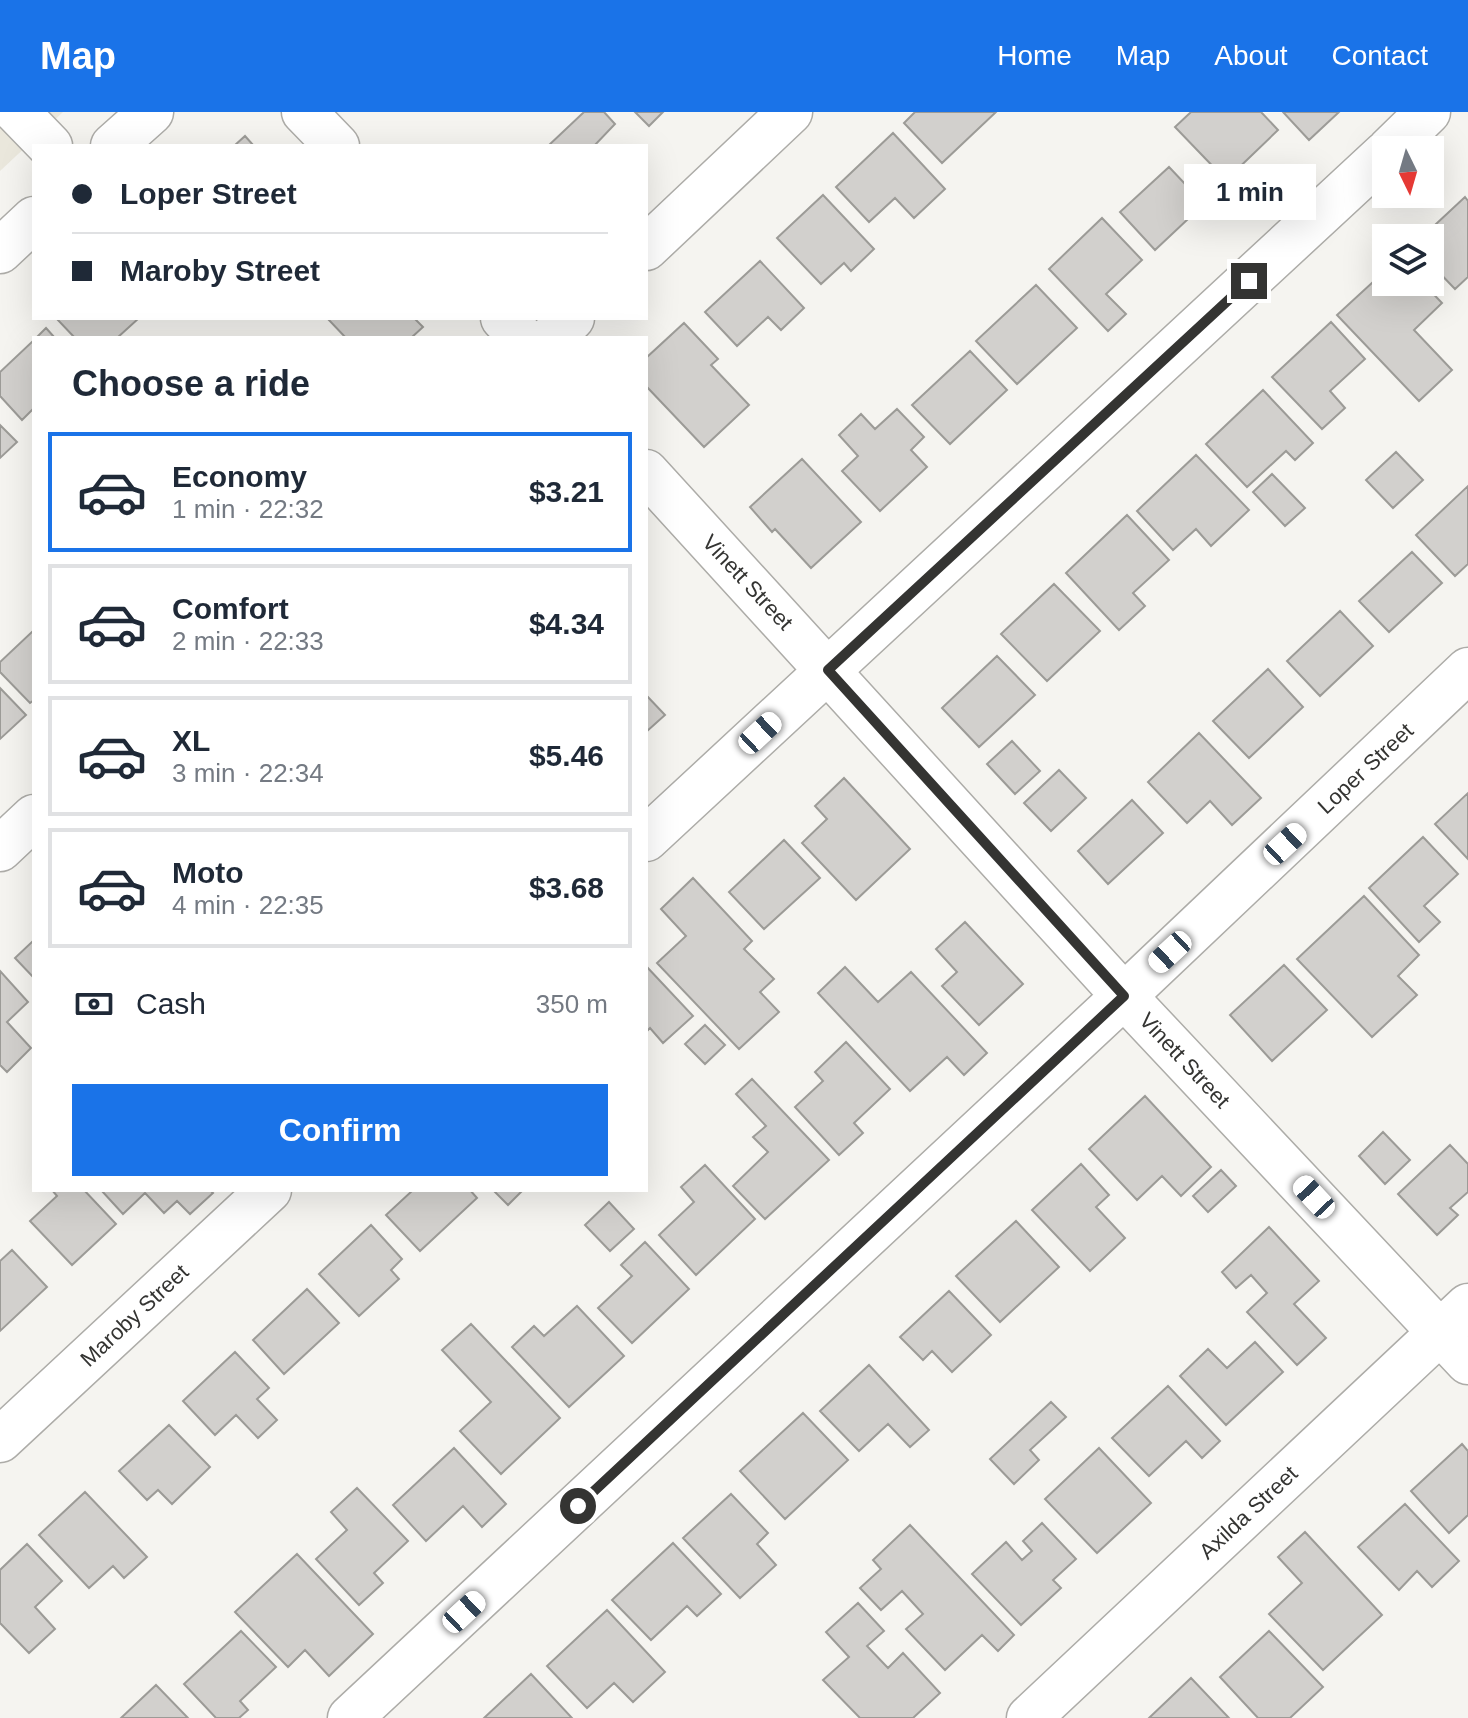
<!DOCTYPE html>
<html lang="en">
<head>
<meta charset="utf-8">
<style>
	body { margin:0; font-family:Arial,sans-serif; background:#f2f2f3; color:#1f2937; height:100vh; display:flex; flex-direction:column; font-size:30px; white-space:nowrap }
	* { box-sizing:border-box; margin:0 }
	p { font-size:26px; color:#747a83 }
	.icon { flex:none; width:44px; height:44px; fill:none; stroke:currentColor; stroke-width:2; stroke-linecap:round; stroke-linejoin:round }
	.map { position:relative; flex:1; overflow:hidden }
	.sheet { position:absolute; left:32px; top:224px; width:616px; height:856px; display:flex; flex-direction:column; background:#fff; border-radius:0px; box-shadow:0 8px 32px #0002 }
	.sheet>* { flex:none }
	.hud { position:absolute; left:32px; top:32px; width:616px; height:176px; border-radius:0px; box-shadow:0 8px 32px #0002; display:grid; align-content:center; height:176px; padding:0 40px; background:#fff }
	.needle { width:52px; rotate:175deg }
	.tools { position:absolute; left:1372px; top:24px; display:grid; gap:16px }
	.tools a { display:grid; place-items:center; width:72px; height:72px; border-radius:0px; background:#fff; box-shadow:0 8px 32px #0002; font-size:40px }
	.end { position:absolute; width:36px; height:36px; margin:-18px; border:10px solid #343432; background:#fff; box-shadow:0 0 0 4px #fff }
	.from { border-radius:50% }
	.bubble { position:absolute; height:56px; border-radius:0px; background:#fff; box-shadow:0 8px 32px #0002; font-size:26px; font-weight:700; line-height:56px; text-align:center }
	.car { position:absolute; width:24px; height:48px; margin:-24px -12px; border-radius:10px; box-shadow:0 0 6px 2px #0007; background:linear-gradient(#fff 24%,#345 0 40%,#fff 0 76%,#345 0 86%,#fff 0) }
	.hud b { display:flex; align-items:center; gap:28px; height:76px; font-size:30px }
	.hud b+b { border-top:2px solid #e0e1e3 }
	.hud i { width:20px; height:20px; background:#1f2937 }
	ul { padding:0; list-style:none }
	li { display:flex; align-items:center; gap:24px; height:120px; margin:0 16px 12px; padding:0 24px; border:4px solid #e0e1e3; border-radius:0px }
	li div { flex:1 }
	li b { display:block; font-size:30px }
	li em { font-style:normal; font-weight:700 }
	li.active { border-color:#1a73e8 }
	li>.icon { width:72px; height:72px; stroke-width:1.5 }
	h2 { padding:0 40px; font-size:36px; line-height:96px }
	.pay { display:flex; align-items:center; gap:20px; height:88px; padding:0 40px; font-size:30px }
	.pay p { margin-inline-start:auto }
	.button { display:flex; gap:16px; margin-top:auto; padding:16px 40px }
	.button a { flex:1; height:92px; border-radius:0px; background:#1a73e8; color:#fff; font-size:32px; font-weight:700; line-height:92px; text-align:center }
	header { display:flex; align-items:center; gap:48px; box-sizing:border-box; height:112px; padding:0 40px; background:#1a73e8; color:#fff }
	header strong { font-size:38px }
	nav { display:flex; gap:44px; margin-inline-start:auto; font-size:28px }
	.map>svg:first-child { display:block }
	.built { fill:#eae7dc }
	.building { fill:#d2d0cd; stroke:#9c9b97; stroke-width:2 }
	.lines { fill:none; stroke-linecap:round; stroke-linejoin:round }
	.minor-casing { stroke:#adaca8; stroke-width:47 }
	.minor { stroke:#fff; stroke-width:44 }
	.route { stroke:#343432; stroke-width:10 }
	.labels { text-anchor:middle; stroke-width:6; stroke-linejoin:round; paint-order:stroke }
	.street-label { font-size:22px; fill:#343432; stroke:#fff }
</style>
</head>
<body>
<header>
<strong>Map</strong>
<nav><a>Home</a><a>Map</a><a>About</a><a>Contact</a></nav>
</header>
<div class="map">
<svg width="1468" height="1606" viewBox="0 0 1468 1606">
	<rect width="100%" height="100%" fill="#f5f4f0"/>
	<path class="built" d="M 0,0 L 63,0 L 0,59 Z"/>
	<path class="building" d="M 584,0 L 604,0 L 615,12 L 594,34 L 548,34 Z
		M 635,0 L 663,0 L 649,14 Z
		M 915,0 L 996,0 L 942,51 L 904,11 Z
		M 1191,0 L 1261,0 L 1278,18 L 1226,68 L 1175,15 Z
		M 1283,0 L 1339,0 L 1309,28 Z
		M 893,21 L 945,77 L 914,106 L 895,86 L 869,110 L 836,75 Z
		M 245,24 L 254,34 L 234,34 Z
		M 1169,55 L 1204,92 L 1155,138 L 1120,100 Z
		M 823,83 L 874,137 L 851,159 L 844,151 L 821,172 L 777,126 Z
		M 1465,85 L 1468,89 L 1468,165 L 1455,177 L 1430,151 L 1430,126 L 1421,126 Z
		M 1102,106 L 1142,148 L 1106,182 L 1126,202 L 1108,219 L 1049,157 Z
		M 760,149 L 804,196 L 781,218 L 768,205 L 737,234 L 705,200 Z
		M 1386,158 L 1386,170 L 1422,170 L 1442,191 L 1414,218 L 1452,258 L 1419,289 L 1337,203 Z
		M 1036,173 L 1077,216 L 1017,272 L 976,229 Z
		M 56,206 L 139,206 L 117,226 L 75,226 Z
		M 327,206 L 414,206 L 423,215 L 411,226 L 346,226 Z
		M 1331,210 L 1365,247 L 1330,279 L 1345,296 L 1322,317 L 1272,265 Z
		M 684,211 L 718,247 L 711,253 L 749,293 L 704,335 L 646,274 L 646,246 Z
		M 46,216 L 55,226 L 36,226 Z
		M 34,228 L 34,296 L 22,308 L 0,284 L 0,260 Z
		M 970,239 L 1007,278 L 950,332 L 912,293 Z
		M 1263,278 L 1313,331 L 1295,348 L 1286,339 L 1247,375 L 1206,332 Z
		M 897,297 L 924,325 L 911,338 L 927,355 L 880,399 L 842,359 L 858,344 L 839,323 L 861,302 L 875,317 Z
		M 0,313 L 17,330 L 0,346 Z
		M 1396,340 L 1423,368 L 1393,396 L 1366,368 Z
		M 1196,343 L 1249,398 L 1211,434 L 1196,417 L 1173,438 L 1137,399 Z
		M 802,347 L 861,410 L 811,456 L 775,417 L 772,420 L 750,395 Z
		M 1272,362 L 1305,396 L 1285,414 L 1253,380 Z
		M 1468,374 L 1468,452 L 1455,464 L 1416,423 Z
		M 1127,403 L 1169,448 L 1133,481 L 1145,494 L 1119,518 L 1066,461 Z
		M 1412,440 L 1442,471 L 1389,520 L 1359,489 Z
		M 1054,472 L 1100,519 L 1047,569 L 1001,522 Z
		M 1340,499 L 1373,534 L 1320,584 L 1287,549 Z
		M 34,518 L 34,588 L 30,591 L 0,560 L 0,550 Z
		M 997,544 L 1035,583 L 979,635 L 942,596 Z
		M 1268,557 L 1303,595 L 1249,646 L 1213,609 Z
		M 0,576 L 26,603 L 0,627 Z
		M 646,583 L 665,603 L 646,620 Z
		M 1199,621 L 1261,686 L 1232,713 L 1210,689 L 1187,711 L 1148,670 Z
		M 1012,629 L 1040,659 L 1015,682 L 987,652 Z
		M 1059,658 L 1086,686 L 1051,719 L 1024,691 Z
		M 844,666 L 910,737 L 856,788 L 802,731 L 827,707 L 815,694 Z
		M 1468,681 L 1468,747 L 1435,712 Z
		M 1132,688 L 1163,721 L 1108,772 L 1078,739 Z
		M 1423,725 L 1458,762 L 1424,794 L 1440,810 L 1419,830 L 1369,776 Z
		M 784,728 L 820,766 L 764,817 L 729,780 Z
		M 693,766 L 752,829 L 744,837 L 774,867 L 760,880 L 779,900 L 739,937 L 657,851 L 686,824 L 661,797 Z
		M 1364,784 L 1419,843 L 1398,864 L 1417,883 L 1372,925 L 1297,847 Z
		M 965,810 L 1023,872 L 979,913 L 942,874 L 957,860 L 936,837 Z
		M 34,828 L 34,866 L 15,846 Z
		M 1284,853 L 1327,898 L 1272,949 L 1230,903 Z
		M 646,854 L 693,904 L 663,931 L 650,916 L 646,920 Z
		M 845,855 L 878,890 L 911,860 L 987,941 L 964,963 L 947,945 L 910,979 L 818,881 Z
		M 0,859 L 28,890 L 7,910 L 31,936 L 7,960 L 0,953 Z
		M 705,913 L 725,933 L 705,952 L 685,932 Z
		M 846,930 L 890,977 L 854,1011 L 863,1021 L 839,1043 L 795,995 L 823,969 L 815,960 Z
		M 752,967 L 829,1048 L 765,1107 L 733,1074 L 768,1040 L 753,1025 L 766,1014 L 736,982 Z
		M 1145,984 L 1211,1055 L 1181,1084 L 1162,1064 L 1137,1088 L 1089,1037 Z
		M 1383,1020 L 1410,1048 L 1385,1072 L 1359,1044 Z
		M 1450,1033 L 1468,1052 L 1468,1080 L 1450,1096 L 1458,1103 L 1437,1123 L 1398,1082 Z
		M 1081,1052 L 1109,1083 L 1096,1095 L 1125,1126 L 1090,1159 L 1032,1098 Z
		M 705,1053 L 755,1107 L 696,1163 L 659,1123 L 694,1090 L 681,1075 Z
		M 1221,1058 L 1236,1074 L 1208,1100 L 1193,1084 Z
		M 52,1078 L 84,1078 L 116,1112 L 72,1153 L 30,1109 L 57,1084 Z
		M 101,1078 L 210,1078 L 213,1081 L 190,1102 L 177,1089 L 164,1101 L 145,1081 L 123,1102 Z
		M 413,1078 L 470,1078 L 477,1086 L 420,1139 L 386,1103 Z
		M 493,1078 L 523,1078 L 508,1093 Z
		M 609,1090 L 634,1117 L 610,1139 L 585,1113 Z
		M 1016,1109 L 1059,1155 L 1000,1210 L 956,1164 Z
		M 371,1113 L 402,1147 L 391,1158 L 399,1167 L 359,1204 L 319,1162 Z
		M 1269,1115 L 1319,1169 L 1294,1192 L 1326,1226 L 1297,1253 L 1247,1200 L 1267,1181 L 1251,1163 L 1236,1176 L 1222,1160 Z
		M 645,1130 L 689,1177 L 632,1231 L 598,1196 L 632,1164 L 621,1153 Z
		M 12,1138 L 47,1175 L 0,1219 L 0,1149 Z
		M 307,1177 L 339,1211 L 284,1262 L 253,1228 Z
		M 949,1179 L 991,1223 L 952,1260 L 932,1239 L 923,1248 L 900,1225 Z
		M 577,1194 L 624,1244 L 569,1295 L 512,1235 L 534,1214 L 544,1224 Z
		M 471,1212 L 560,1306 L 501,1362 L 460,1319 L 491,1290 L 442,1238 Z
		M 1255,1230 L 1283,1260 L 1226,1313 L 1180,1264 L 1208,1237 L 1227,1256 Z
		M 235,1240 L 269,1276 L 257,1287 L 277,1308 L 258,1326 L 236,1303 L 215,1323 L 183,1289 Z
		M 869,1253 L 929,1318 L 910,1335 L 888,1312 L 859,1339 L 820,1299 Z
		M 1168,1274 L 1220,1329 L 1202,1346 L 1186,1329 L 1149,1364 L 1112,1326 Z
		M 1051,1290 L 1066,1305 L 1030,1338 L 1039,1348 L 1014,1372 L 990,1347 Z
		M 803,1301 L 848,1348 L 785,1407 L 740,1359 Z
		M 169,1313 L 210,1355 L 172,1392 L 158,1378 L 147,1388 L 119,1359 Z
		M 1462,1332 L 1468,1339 L 1468,1403 L 1449,1421 L 1411,1379 Z
		M 454,1336 L 506,1392 L 482,1415 L 463,1394 L 426,1429 L 393,1393 Z
		M 1099,1336 L 1151,1391 L 1097,1441 L 1045,1387 Z
		M 357,1376 L 408,1429 L 374,1461 L 383,1471 L 359,1493 L 316,1447 L 347,1418 L 331,1400 Z
		M 85,1380 L 147,1445 L 124,1466 L 113,1454 L 89,1476 L 39,1423 Z
		M 731,1382 L 768,1421 L 757,1432 L 776,1453 L 740,1486 L 683,1426 Z
		M 1405,1392 L 1459,1449 L 1432,1475 L 1417,1459 L 1399,1478 L 1358,1435 Z
		M 1042,1411 L 1076,1447 L 1053,1468 L 1061,1476 L 1021,1513 L 972,1462 L 1006,1430 L 1022,1448 L 1032,1439 L 1023,1429 Z
		M 910,1413 L 1014,1523 L 998,1539 L 982,1523 L 945,1558 L 906,1517 L 923,1502 L 902,1479 L 881,1498 L 860,1476 L 881,1457 L 873,1448 Z
		M 1305,1420 L 1382,1503 L 1323,1558 L 1269,1502 L 1302,1471 L 1278,1445 Z
		M 673,1431 L 721,1482 L 697,1504 L 687,1494 L 651,1528 L 612,1488 Z
		M 27,1432 L 62,1469 L 35,1495 L 55,1517 L 29,1541 L 0,1511 L 0,1458 Z
		M 297,1442 L 373,1522 L 329,1564 L 305,1538 L 288,1555 L 235,1500 Z
		M 858,1491 L 884,1519 L 867,1534 L 888,1556 L 903,1541 L 940,1581 L 913,1606 L 860,1606 L 823,1568 L 849,1545 L 826,1520 Z
		M 607,1498 L 665,1560 L 633,1590 L 614,1571 L 587,1596 L 547,1554 Z
		M 241,1519 L 276,1555 L 240,1589 L 248,1598 L 239,1606 L 216,1606 L 184,1572 Z
		M 1269,1519 L 1323,1575 L 1290,1606 L 1258,1606 L 1220,1565 Z
		M 531,1562 L 572,1606 L 484,1606 Z
		M 1191,1566 L 1229,1606 L 1149,1606 Z
		M 156,1573 L 188,1606 L 121,1606 Z"/>
	<g class="lines">
		<g class="minor-casing">
			<path id="minor" d="M 17,0 L 50,34
				M 304,0 L 337,34
				M 113,34 L 151,0
				M 1389,38 L 1428,0
				M 646,136 L 790,0
				M 0,139 L 34,107
				M 503,206 L 522,226
				M 551,226 L 572,206
				M 646,360 L 1124,884 L 1468,1250
				M 646,727 L 1386,41
				M 0,737 L 34,705
				M 0,1328 L 269,1078
				M 350,1606 L 1124,884 L 1468,558
				M 1029,1606 L 1468,1194"/>
		</g>
		<use href="#minor" class="minor"/>
	</g>
	<g class="lines">
		<path class="route" d="M 578,1394 L 1124,884 L 828,558 L 1249,169"/>
	</g>
	<g class="labels">
		<g class="street-label">
			<text transform="translate(748 470) rotate(47)" y="8">Vinett Street</text>
			<text transform="translate(1365 656) rotate(-43)" y="8">Loper Street</text>
			<text transform="translate(1185 948) rotate(47)" y="8">Vinett Street</text>
			<text transform="translate(134 1203) rotate(-43)" y="8">Maroby Street</text>
			<text transform="translate(1248 1400) rotate(-43)" y="8">Axilda Street</text>
		</g>
	</g>
</svg>
<div class="tools">
<a><svg class="needle" viewBox="-14 -14 28 28"><path d="M0-13l5 13h-10z" fill="#e53935"/><path d="M0 13l5-13h-10z" fill="#747a83"/></svg></a>
<a><svg class="icon" aria-label="layers" viewBox="0 0 24 24"><path d="M12 4l9 5-9 5-9-5zM3 14l9 5 9-5"/></svg></a>
</div>
<i class="end from" style="left:578px;top:1394px"></i>
<i class="end" style="left:1249px;top:169px"></i>
<div class="bubble" style="left:1184px;top:52px;width:132px">1 min</div>
<i class="car" style="left:760px;top:621px;rotate:47deg"></i>
<i class="car" style="left:1285px;top:732px;rotate:47deg"></i>
<i class="car" style="left:1170px;top:840px;rotate:227deg"></i>
<i class="car" style="left:1314px;top:1085px;rotate:317deg"></i>
<i class="car" style="left:464px;top:1500px;rotate:47deg"></i>
<div class="hud">
<b><i class="from"></i>Loper Street</b>
<b><i></i>Maroby Street</b>
</div>
<section class="sheet">
<h2>Choose a ride</h2>
<ul>
<li class="active"><svg class="icon" aria-label="car" viewBox="0 0 24 24"><path d="M5 17H2v-5l4-1 3-4h7l3 4 3 1v5h-3M9 17h6M6 11h13"/><circle cx="7" cy="17" r="2"/><circle cx="17" cy="17" r="2"/></svg><div><b>Economy</b><p>1 min · 22:32</p></div><em>$3.21</em></li>
<li><svg class="icon" aria-label="car" viewBox="0 0 24 24"><path d="M5 17H2v-5l4-1 3-4h7l3 4 3 1v5h-3M9 17h6M6 11h13"/><circle cx="7" cy="17" r="2"/><circle cx="17" cy="17" r="2"/></svg><div><b>Comfort</b><p>2 min · 22:33</p></div><em>$4.34</em></li>
<li><svg class="icon" aria-label="car" viewBox="0 0 24 24"><path d="M5 17H2v-5l4-1 3-4h7l3 4 3 1v5h-3M9 17h6M6 11h13"/><circle cx="7" cy="17" r="2"/><circle cx="17" cy="17" r="2"/></svg><div><b>XL</b><p>3 min · 22:34</p></div><em>$5.46</em></li>
<li><svg class="icon" aria-label="car" viewBox="0 0 24 24"><path d="M5 17H2v-5l4-1 3-4h7l3 4 3 1v5h-3M9 17h6M6 11h13"/><circle cx="7" cy="17" r="2"/><circle cx="17" cy="17" r="2"/></svg><div><b>Moto</b><p>4 min · 22:35</p></div><em>$3.68</em></li>
</ul>
<div class="pay"><svg class="icon" aria-label="cash" viewBox="0 0 24 24"><path d="M3 7h18v10H3z"/><circle cx="12" cy="12" r="2"/></svg>Cash<p>350 m</p></div>
<div class="button"><a>Confirm</a></div>
</section>
</div>
</body>
</html>
